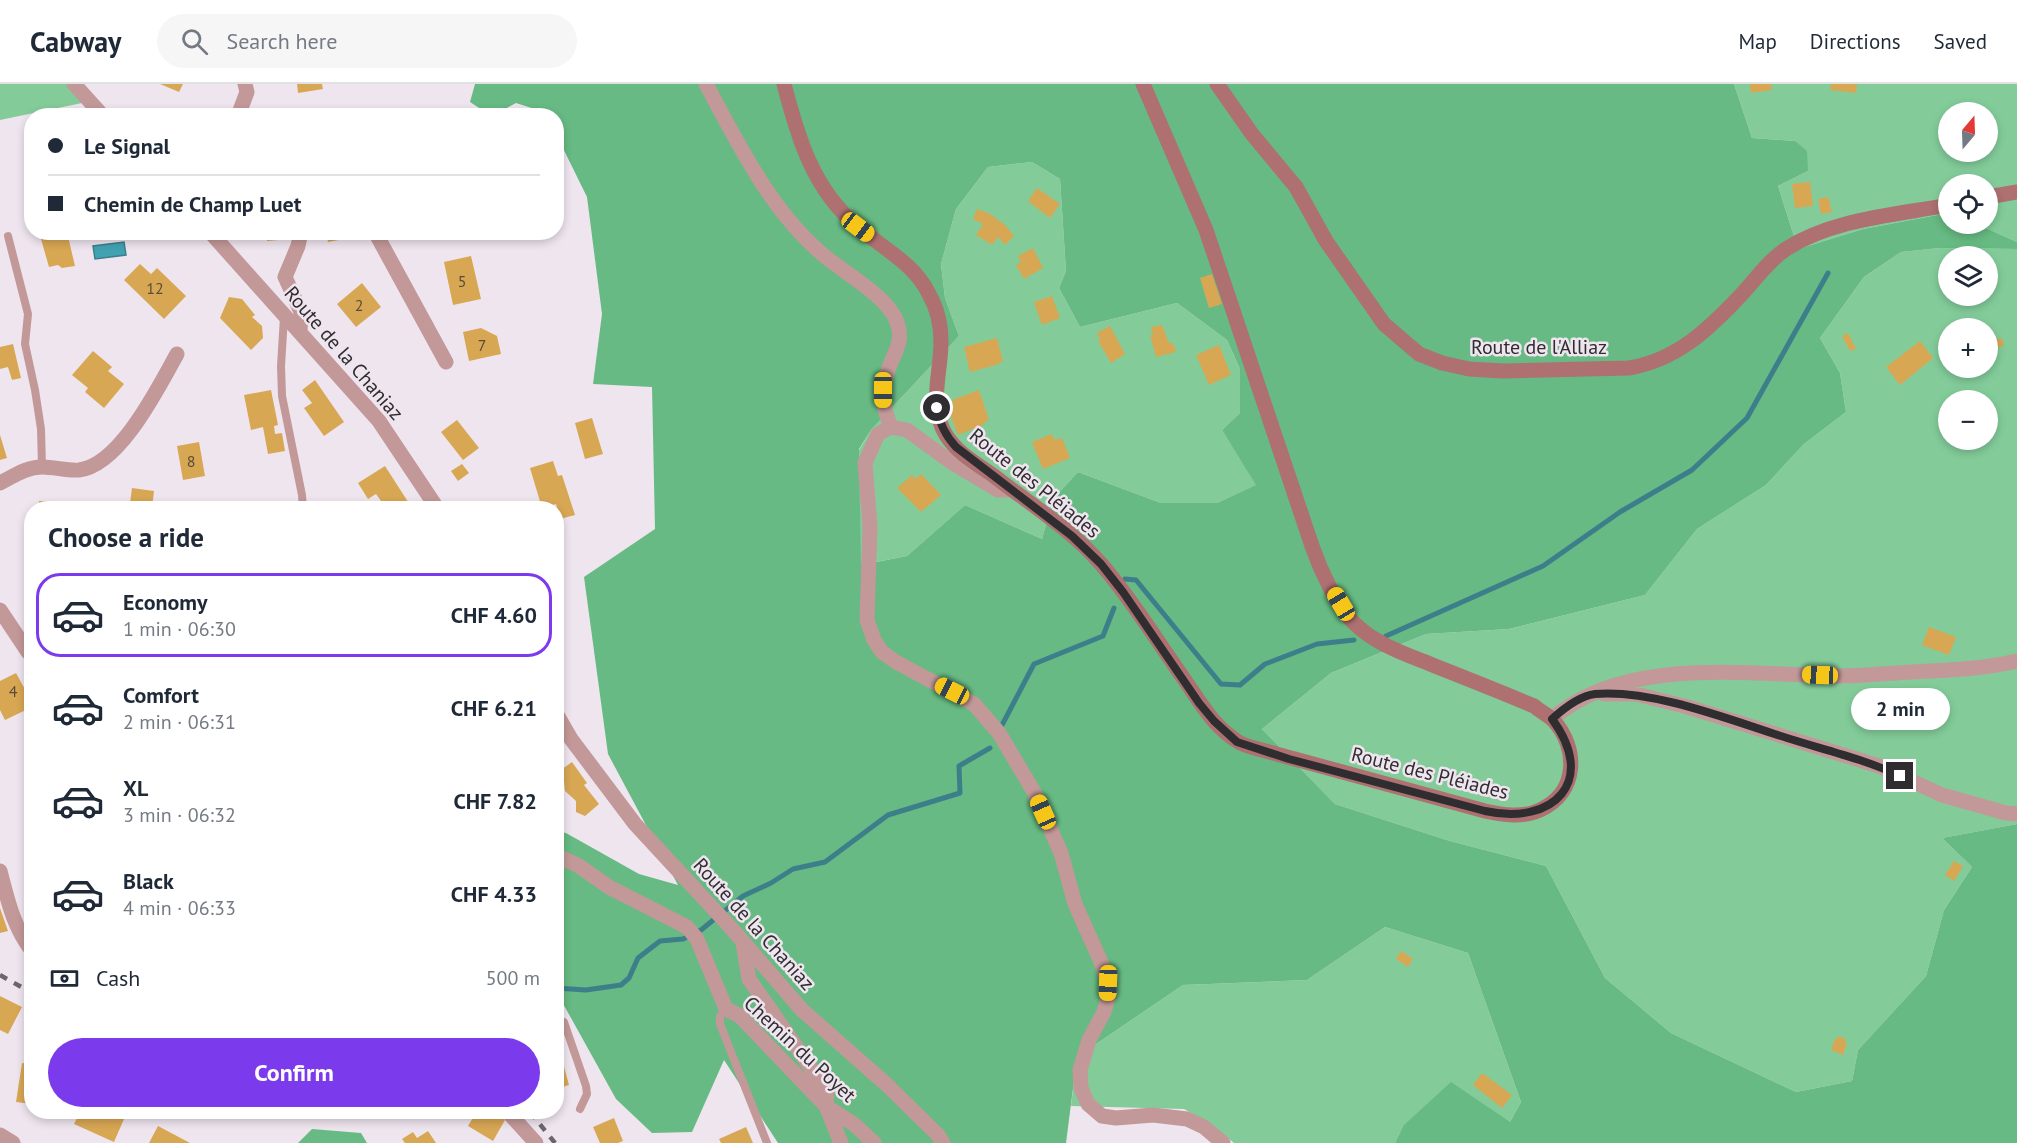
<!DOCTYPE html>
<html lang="en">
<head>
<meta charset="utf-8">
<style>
	body { margin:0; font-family:"PT Sans",sans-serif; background:#f6f6f7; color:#1f2937; height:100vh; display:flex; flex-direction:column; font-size:22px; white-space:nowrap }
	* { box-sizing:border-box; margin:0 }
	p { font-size:20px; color:#747a83 }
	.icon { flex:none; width:33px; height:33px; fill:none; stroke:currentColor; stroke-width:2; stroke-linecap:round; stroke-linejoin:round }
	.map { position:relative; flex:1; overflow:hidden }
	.panel { position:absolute; left:24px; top:417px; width:540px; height:618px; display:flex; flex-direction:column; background:#fff; border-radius:24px; box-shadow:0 3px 9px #0003 }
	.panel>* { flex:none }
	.guide { position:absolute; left:24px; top:24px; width:540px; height:132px; border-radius:24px; box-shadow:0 3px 9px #0003; display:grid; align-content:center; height:132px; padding:0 24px; background:#fff }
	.needle { width:39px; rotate:19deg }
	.fabs { position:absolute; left:1938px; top:18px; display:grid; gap:12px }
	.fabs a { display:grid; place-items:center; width:60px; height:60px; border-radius:50%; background:#fff; box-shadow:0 3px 9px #0003; font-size:30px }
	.end { position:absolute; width:27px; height:27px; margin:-14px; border:8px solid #302d30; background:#fff; box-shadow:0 0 0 3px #fff }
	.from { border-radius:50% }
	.bubble { position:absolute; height:42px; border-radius:21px; background:#fff; box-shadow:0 3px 9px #0003; font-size:20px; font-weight:700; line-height:42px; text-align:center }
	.car { position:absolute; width:18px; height:36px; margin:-18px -9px; border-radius:8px; box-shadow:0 0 4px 2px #0007; background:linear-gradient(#f5c518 24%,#345 0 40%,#f5c518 0 76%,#345 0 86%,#f5c518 0) }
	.guide b { display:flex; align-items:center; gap:21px; height:57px; font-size:22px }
	.guide b+b { border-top:2px solid #e0e1e3 }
	.guide i { width:15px; height:15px; background:#1f2937 }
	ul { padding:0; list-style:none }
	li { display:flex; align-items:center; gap:18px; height:84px; margin:0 12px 9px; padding:0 12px; border:3px solid transparent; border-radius:24px }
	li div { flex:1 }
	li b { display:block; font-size:22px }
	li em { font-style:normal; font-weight:700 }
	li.on { border-color:#7c3aed }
	li>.icon { width:54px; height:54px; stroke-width:1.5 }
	h2 { padding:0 24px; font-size:27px; line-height:72px }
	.pay { display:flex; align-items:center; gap:15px; height:66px; padding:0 24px; font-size:22px }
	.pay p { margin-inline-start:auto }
	.cta { display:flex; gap:12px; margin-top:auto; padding:12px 24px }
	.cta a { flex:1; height:69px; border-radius:36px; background:#7c3aed; color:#fff; font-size:24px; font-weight:700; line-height:69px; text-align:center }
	header { display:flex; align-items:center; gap:36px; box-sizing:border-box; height:84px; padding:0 30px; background:#fff; border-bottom:2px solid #e0e1e3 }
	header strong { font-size:28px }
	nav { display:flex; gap:33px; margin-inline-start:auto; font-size:21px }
	.search { width:420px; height:54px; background:#f6f6f7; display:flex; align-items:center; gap:15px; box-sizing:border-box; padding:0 21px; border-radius:33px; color:#747a83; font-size:22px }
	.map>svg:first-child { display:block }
	.green { fill:#83cc9a; fill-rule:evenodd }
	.forest { fill:#67ba83; fill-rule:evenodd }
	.water { fill:#41a2b2; stroke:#3c7f8b; stroke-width:1.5 }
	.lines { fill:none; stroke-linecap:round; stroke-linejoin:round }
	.stream { stroke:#3c7f8b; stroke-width:5 }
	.building { fill:#d8a754 }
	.lane { stroke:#c39898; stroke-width:8 }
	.street { stroke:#c39898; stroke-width:15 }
	.secondary { stroke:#ae7071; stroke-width:15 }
	.rail { stroke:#6b666b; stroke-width:4.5; stroke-dasharray:8 8; stroke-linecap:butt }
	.route { stroke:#302d30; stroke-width:8 }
	.labels { text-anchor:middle; stroke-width:5; stroke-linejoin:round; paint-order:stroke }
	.number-label { font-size:16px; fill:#5a4c39 }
	.street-label { font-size:20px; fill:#302d30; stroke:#efe5ef }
</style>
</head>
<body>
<header>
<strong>Cabway</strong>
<div class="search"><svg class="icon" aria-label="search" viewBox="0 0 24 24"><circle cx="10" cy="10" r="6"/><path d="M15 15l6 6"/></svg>Search here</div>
<nav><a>Map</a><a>Directions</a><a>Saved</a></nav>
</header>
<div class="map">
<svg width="2017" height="1059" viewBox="0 0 2017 1059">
	<rect width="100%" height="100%" fill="#efe5ef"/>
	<path class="green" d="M 0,0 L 67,0 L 82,19 L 0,36 Z
		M 1734,0 L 2017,0 L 2017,158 L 1977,140 L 1988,140 L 1988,100 L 1948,100 L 1948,129 L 1863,145 L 1798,165 L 1778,102 L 1808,87 L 1795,57 L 1752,54 ZM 1948,28 L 1988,28 L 1988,68 L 1948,68 Z
		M 1032,78 L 1060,95 L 1066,187 L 1059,204 L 1080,243 L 1177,219 L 1227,256 L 1240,285 L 1240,329 L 1222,346 L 1257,401 L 1217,419 L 1161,419 L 1078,388 L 1053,415 L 1042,455 L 965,421 L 907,472 L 860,481 L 859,366 L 871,346 L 959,252 L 945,214 L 941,180 L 956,125 L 988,83 Z
		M 1940,164 L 2017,165 L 2017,740 L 1942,754 L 1972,783 L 1944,826 L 1926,892 L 1858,966 L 1852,997 L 1796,1008 L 1671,949 L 1605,894 L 1546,782 L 1450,757 L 1335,720 L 1262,645 L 1331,589 L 1426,550 L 1509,545 L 1645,511 L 1697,445 L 1766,401 L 1804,360 L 1846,328 L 1840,289 L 1820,254 L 1864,193 L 1901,168 ZM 1948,172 L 1988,172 L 1988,212 L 1948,212 ZM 1948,244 L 1988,244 L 1988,284 L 1948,284 ZM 1948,316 L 1988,316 L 1988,356 L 1948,356 Z
		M 1385,843 L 1468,869 L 1521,1018 L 1510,1038 L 1403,1042 L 1395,1059 L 1234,1059 L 1211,1040 L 1184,1025 L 1071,1022 L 1077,973 L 1183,901 L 1307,896 Z"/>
	<path class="forest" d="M 475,0 L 1734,0 L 1752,54 L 1795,57 L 1807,67 L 1808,87 L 1778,102 L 1798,165 L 1863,145 L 1948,129 L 1948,140 L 1977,140 L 2017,158 L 2017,165 L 1940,164 L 1901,168 L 1864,193 L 1820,254 L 1840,289 L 1846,328 L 1804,360 L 1766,401 L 1697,445 L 1645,511 L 1509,545 L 1426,550 L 1331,589 L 1262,645 L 1335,720 L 1450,757 L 1546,782 L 1605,894 L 1671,949 L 1796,1008 L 1852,997 L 1858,966 L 1926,892 L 1944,826 L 1972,783 L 1942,754 L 2017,740 L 2017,1059 L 1395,1059 L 1403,1042 L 1451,998 L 1510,1038 L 1521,1018 L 1468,869 L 1385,843 L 1307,896 L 1183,901 L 1077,973 L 1066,1059 L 778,1059 L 724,976 L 692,1048 L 652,1049 L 616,1015 L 556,907 L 557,747 L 566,749 L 639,790 L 678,801 L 608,670 L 584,493 L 655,445 L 652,303 L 593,300 L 602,230 L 587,113 L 557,52 L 556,32 L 547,31 L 544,28 L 516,19 L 494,31 L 490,31 L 470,18 ZM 1032,78 L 1060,95 L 1066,187 L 1059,204 L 1080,243 L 1177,219 L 1227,256 L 1240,285 L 1240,329 L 1222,346 L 1256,401 L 1217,419 L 1161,419 L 1078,388 L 1053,415 L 1042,455 L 965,421 L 907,472 L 861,481 L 859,365 L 871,346 L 959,252 L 945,214 L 941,180 L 956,125 L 988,83 Z
		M 312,1045 L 361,1049 L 367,1059 L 298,1059 Z"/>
	<path class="water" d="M 124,158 L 126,171 L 95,175 L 93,162 Z"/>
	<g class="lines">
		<path class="stream" d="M 1125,495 L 1136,496 L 1221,600 L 1240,601 L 1265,580 L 1317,560 L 1354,556
			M 1386,552 L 1543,482 L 1620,428 L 1692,386 L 1747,334 L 1828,189
			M 1001,643 L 1034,580 L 1103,552 L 1114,524
			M 556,904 L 586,906 L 621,901 L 629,894 L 638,874 L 660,857 L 683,855 L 701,846 L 743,812 L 771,799 L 793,785 L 825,778 L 888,731 L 960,709 L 959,682 L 990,664"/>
	</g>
	<path class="building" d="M 160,0 L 183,0 L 179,8 Z
		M 297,0 L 322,0 L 323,5 L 298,9 Z
		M 1750,0 L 1771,0 L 1772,6 L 1751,9 Z
		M 1831,0 L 1857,0 L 1856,9 L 1830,6 Z
		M 1810,98 L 1813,122 L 1795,124 L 1792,100 Z
		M 1037,104 L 1060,120 L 1050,134 L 1028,117 Z
		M 1828,113 L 1832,128 L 1821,130 L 1818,115 Z
		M 977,125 L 990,130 L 1005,141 L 1014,152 L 1005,161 L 998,153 L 992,161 L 976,151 L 983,140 L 973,135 Z
		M 39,148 L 67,148 L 75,182 L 62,184 L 58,181 L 49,183 Z
		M 114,148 L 138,148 L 138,152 L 114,154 Z
		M 266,148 L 288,148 L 289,155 L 267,157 Z
		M 326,148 L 364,148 L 365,151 L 328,158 Z
		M 1033,164 L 1043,184 L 1024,195 L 1016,181 L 1021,178 L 1018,172 Z
		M 471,172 L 481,215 L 453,221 L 444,178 Z
		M 140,180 L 151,190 L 157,184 L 186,212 L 164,235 L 124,196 Z
		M 1212,190 L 1222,220 L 1209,224 L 1200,194 Z
		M 362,199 L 381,223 L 356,243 L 337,220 Z
		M 1052,212 L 1060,234 L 1042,241 L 1034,218 Z
		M 229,213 L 242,215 L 255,231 L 252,233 L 262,242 L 263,254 L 251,266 L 220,234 Z
		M 1162,241 L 1169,259 L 1173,259 L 1176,268 L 1156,273 L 1150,251 L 1153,251 L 1151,243 Z
		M 1110,242 L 1125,270 L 1111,279 L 1098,257 L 1100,256 L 1097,249 Z
		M 481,244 L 497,252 L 501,270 L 469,277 L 463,248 Z
		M 1848,249 L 1856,265 L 1850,267 L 1842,252 Z
		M 997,254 L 1003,277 L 996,281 L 970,288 L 964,263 Z
		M 2002,254 L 2004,262 L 1992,265 L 1989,257 Z
		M 1920,257 L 1933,274 L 1900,301 L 1886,283 Z
		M 13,260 L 21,294 L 12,296 L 8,283 L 0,285 L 0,263 Z
		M 1219,261 L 1231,291 L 1209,301 L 1196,271 Z
		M 93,267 L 112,283 L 108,287 L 124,300 L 104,324 L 85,308 L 88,304 L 72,291 Z
		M 315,296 L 344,338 L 324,352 L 304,324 L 312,319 L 302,306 Z
		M 271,306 L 278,341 L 274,342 L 275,350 L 282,349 L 285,367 L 268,370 L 263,343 L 251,346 L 244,311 Z
		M 979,306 L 989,336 L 984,338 L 985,340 L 958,351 L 948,325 L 954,322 L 952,316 Z
		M 592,334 L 603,370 L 585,375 L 575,339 Z
		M 457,336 L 479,364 L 463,376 L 441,348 Z
		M 1052,350 L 1055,356 L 1062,354 L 1070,374 L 1043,385 L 1032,358 Z
		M 0,351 L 7,374 L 0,376 Z
		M 199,358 L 205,392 L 183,396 L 177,362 Z
		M 553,377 L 558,392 L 562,391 L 575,431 L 560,435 L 556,420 L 542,424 L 530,384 Z
		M 462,380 L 469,389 L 458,397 L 451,387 Z
		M 385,382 L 412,424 L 420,418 L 424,424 L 386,424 L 376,410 L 368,415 L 358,399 Z
		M 921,390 L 941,411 L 921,428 L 897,404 L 912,391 L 915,395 Z
		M 132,404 L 154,407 L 152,424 L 120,424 L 121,418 L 130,419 Z
		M 39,417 L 66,418 L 66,424 L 39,424 Z
		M 1929,543 L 1956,553 L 1949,571 L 1922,561 Z
		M 16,589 L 32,618 L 32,623 L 5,636 L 0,626 L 0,597 Z
		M 1865,612 L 1890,621 L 1883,643 L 1857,634 Z
		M 572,678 L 587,699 L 584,701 L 599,720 L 585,732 L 576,728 L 576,717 L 565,707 L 564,697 L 558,688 Z
		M 1954,777 L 1963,782 L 1954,797 L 1945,791 Z
		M 0,824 L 8,847 L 0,849 Z
		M 1401,867 L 1413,875 L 1408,883 L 1396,875 Z
		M 0,912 L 22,923 L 8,950 L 0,946 Z
		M 1838,952 L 1846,955 L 1845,958 L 1847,959 L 1843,971 L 1831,966 L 1835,955 L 1837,955 Z
		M 560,968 L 569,1001 L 556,1005 L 556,969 Z
		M 22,979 L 32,980 L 32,1020 L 16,1018 Z
		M 1482,989 L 1512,1011 L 1502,1024 L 1473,1001 Z
		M 80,1028 L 116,1028 L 115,1031 L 124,1035 L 114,1058 L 74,1040 Z
		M 466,1028 L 492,1028 L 505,1036 L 493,1057 L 468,1042 L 474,1032 Z
		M 614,1034 L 623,1057 L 618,1059 L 600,1059 L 593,1043 Z
		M 158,1042 L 190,1059 L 149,1059 Z
		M 746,1043 L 753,1059 L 721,1059 L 719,1055 Z
		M 428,1047 L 436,1059 L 405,1059 L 402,1055 L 413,1048 L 417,1054 Z"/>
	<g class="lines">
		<path class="lane" d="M 8,152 L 28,230 L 25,260 L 35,306 L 41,345 L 42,383
			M 284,233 L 281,282 L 282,312 L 302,411 L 303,424
			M 726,925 L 720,932 L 720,940 L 767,1059
			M 556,934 L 564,938 L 586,1002 L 587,1010 L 580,1025"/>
		<path class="street" d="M 74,0 L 103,32
			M 706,0 C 739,61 772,130 827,174 C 847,190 889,214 897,238 C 905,260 892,270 887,290 C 881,309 883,324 891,343
			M 238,32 L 247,8 L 245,0
			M 210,148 L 379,337 L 437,424
			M 375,148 L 446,278
			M 300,248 L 301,228 L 285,193 L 298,162 L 301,148
			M 0,399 C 14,392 26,383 42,383 C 55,383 67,387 79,386 C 120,381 158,304 177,270
			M 1012,406 L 998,406 L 951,378 L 907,346 L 891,343 L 878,350 L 865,379 L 870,443 L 867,536 L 874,556 L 882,568 L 896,578 L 974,620 L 999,649 L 1034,708 L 1061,769 L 1075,820 L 1101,878 L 1108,899 L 1108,914 L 1104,928 L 1089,956 L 1080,986 L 1081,1004 L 1088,1020 L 1102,1032 L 1116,1034 L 1153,1031 L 1187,1035 L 1204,1043 L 1223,1059
			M 0,526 L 28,568 L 32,569
			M 1604,610 L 1636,610 L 1688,623 L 1879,682 L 1942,711 L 2006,729 L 2017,730
			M 556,629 L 571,655 L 635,740 L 733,846 L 802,926 L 886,1000 L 938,1051 L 943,1059
			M 1552,635 C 1625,571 1749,591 1839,592 C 1864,592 1888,589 1912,588 C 1948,586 1982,585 2017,577
			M 556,771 L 579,782 L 609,803 L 687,843 L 697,855 L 726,925 L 740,932 L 826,1022 L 855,1041 L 874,1059
			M 0,787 C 8,817 13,842 32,867
			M 743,859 L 749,895 L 827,1007 L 826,1022 L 841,1059
			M 508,1028 L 536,1059
			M 0,1051 L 13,1059"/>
		<path class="secondary" d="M 784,0 C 798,54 813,105 857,142 C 882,164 914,179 929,210 C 937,224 941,241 941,258 C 941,289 928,322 946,351 C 957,369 977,380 994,392 C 1030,420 1072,446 1102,481 C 1133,517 1157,557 1184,595 C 1200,618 1213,642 1237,657 C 1244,662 1254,664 1262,666 L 1485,727 C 1503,731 1523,734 1540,726 C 1578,709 1579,664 1553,636 C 1548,631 1540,627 1534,622 C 1501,608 1468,595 1435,582 C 1408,571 1376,561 1354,539 C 1337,523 1320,485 1312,462 L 1206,146 L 1143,0
			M 1217,0 L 1252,50 L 1296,103 L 1326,157 L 1384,240 L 1419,270 L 1442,279 L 1469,285 L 1503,287 L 1629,284 C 1677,276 1709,245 1741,211 C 1756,195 1768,177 1786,165 C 1833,135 1895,131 1948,121
			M 1988,113 L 2017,108"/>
		<path class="rail" d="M 0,891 L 32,909
			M 530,1028 L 555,1059"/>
	</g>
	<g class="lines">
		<path class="route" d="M 937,324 C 940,340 945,351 956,363 L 1072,452 L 1101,480 L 1123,508 L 1199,619 L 1214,637 L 1237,658 L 1289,675 L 1485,727 C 1554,742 1598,697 1552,635 C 1563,625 1579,612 1595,610 C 1653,605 1730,636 1787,654 C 1825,666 1864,675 1900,692"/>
	</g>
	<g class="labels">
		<g class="number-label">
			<text x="462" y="203">5</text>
			<text x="155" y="210">12</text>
			<text x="359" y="227">2</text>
			<text x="482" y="267">7</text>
			<text x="191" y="383">8</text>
			<text x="13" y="613">4</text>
		</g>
		<g class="street-label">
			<text x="1539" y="270">Route de l'Alliaz</text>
			<text transform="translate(344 269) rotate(49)" y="7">Route de la Chaniaz</text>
			<text transform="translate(1035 399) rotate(39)" y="7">Route des Pléiades</text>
			<text transform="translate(1430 689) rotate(14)" y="7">Route des Pléiades</text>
			<text transform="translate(754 840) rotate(48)" y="7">Route de la Chaniaz</text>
			<text transform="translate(800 965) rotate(43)" y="7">Chemin du Poyet</text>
		</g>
	</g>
</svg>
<div class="fabs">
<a><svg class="needle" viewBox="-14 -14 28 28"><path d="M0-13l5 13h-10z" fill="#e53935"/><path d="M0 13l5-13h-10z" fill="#747a83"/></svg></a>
<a><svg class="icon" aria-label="locate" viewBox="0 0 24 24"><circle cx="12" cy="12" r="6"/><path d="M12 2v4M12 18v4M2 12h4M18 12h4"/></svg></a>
<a><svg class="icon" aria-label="layers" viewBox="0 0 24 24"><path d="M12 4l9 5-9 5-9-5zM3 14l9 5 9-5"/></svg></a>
<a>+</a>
<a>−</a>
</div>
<i class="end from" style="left:937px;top:324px"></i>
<i class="end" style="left:1900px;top:692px"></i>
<div class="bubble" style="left:1851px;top:604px;width:99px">2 min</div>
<i class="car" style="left:858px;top:143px;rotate:127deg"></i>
<i class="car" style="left:883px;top:306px;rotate:180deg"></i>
<i class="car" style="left:1341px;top:520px;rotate:329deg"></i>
<i class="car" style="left:1820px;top:591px;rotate:272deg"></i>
<i class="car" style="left:952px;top:607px;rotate:297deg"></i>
<i class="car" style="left:1043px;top:728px;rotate:336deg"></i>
<i class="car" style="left:1108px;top:899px;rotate:182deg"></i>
<div class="guide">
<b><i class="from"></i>Le Signal</b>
<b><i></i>Chemin de Champ Luet</b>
</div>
<section class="panel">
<h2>Choose a ride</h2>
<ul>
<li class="on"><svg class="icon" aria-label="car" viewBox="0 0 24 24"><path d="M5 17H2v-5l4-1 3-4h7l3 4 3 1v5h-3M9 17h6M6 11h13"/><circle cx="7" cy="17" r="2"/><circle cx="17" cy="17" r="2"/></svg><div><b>Economy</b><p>1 min · 06:30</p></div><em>CHF 4.60</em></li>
<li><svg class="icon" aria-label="car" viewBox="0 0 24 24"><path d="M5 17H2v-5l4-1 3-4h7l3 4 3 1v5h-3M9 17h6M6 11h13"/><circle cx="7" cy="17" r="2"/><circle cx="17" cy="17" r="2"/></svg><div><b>Comfort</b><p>2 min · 06:31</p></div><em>CHF 6.21</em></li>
<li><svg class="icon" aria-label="car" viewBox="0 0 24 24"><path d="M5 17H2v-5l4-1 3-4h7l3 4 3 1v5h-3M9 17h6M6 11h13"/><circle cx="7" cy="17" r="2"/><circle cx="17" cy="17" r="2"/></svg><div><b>XL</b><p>3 min · 06:32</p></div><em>CHF 7.82</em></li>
<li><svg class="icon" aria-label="car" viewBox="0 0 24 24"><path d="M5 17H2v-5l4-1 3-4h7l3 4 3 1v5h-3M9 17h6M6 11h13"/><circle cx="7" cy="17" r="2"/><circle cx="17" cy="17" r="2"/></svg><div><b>Black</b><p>4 min · 06:33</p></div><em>CHF 4.33</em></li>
</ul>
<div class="pay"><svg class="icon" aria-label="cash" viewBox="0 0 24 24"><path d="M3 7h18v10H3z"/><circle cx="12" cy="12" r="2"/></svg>Cash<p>500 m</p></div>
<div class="cta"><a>Confirm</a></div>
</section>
</div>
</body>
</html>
